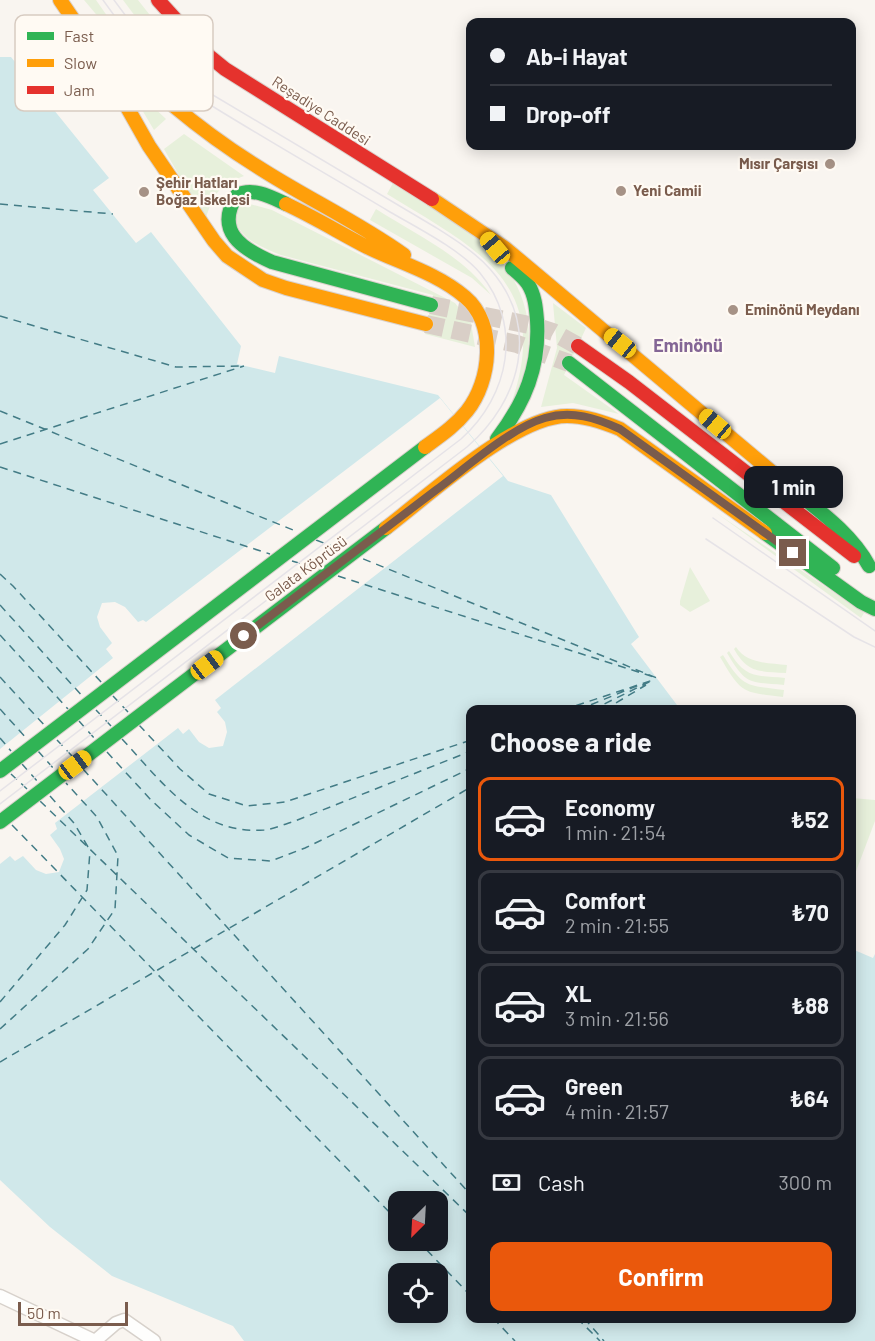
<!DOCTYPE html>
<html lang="en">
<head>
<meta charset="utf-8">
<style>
	body { margin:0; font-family:Barlow,sans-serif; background:#242831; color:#f1f3f6; height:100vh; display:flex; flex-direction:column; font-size:22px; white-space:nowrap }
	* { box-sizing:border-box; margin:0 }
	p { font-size:20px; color:#9ea1a6 }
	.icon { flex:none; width:33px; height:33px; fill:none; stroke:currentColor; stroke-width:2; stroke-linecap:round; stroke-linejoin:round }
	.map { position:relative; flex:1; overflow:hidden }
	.side { position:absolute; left:466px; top:705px; width:390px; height:618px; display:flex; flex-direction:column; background:#171b24; border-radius:12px; box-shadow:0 3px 15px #0003 }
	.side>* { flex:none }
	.banner { position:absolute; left:466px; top:18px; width:390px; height:132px; border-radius:12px; box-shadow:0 3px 15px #0003; display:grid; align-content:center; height:132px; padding:0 24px; background:#171b24 }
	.needle { width:39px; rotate:204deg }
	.tools { position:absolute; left:388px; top:1191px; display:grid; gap:12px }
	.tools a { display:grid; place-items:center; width:60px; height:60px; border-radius:12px; background:#171b24; box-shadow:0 3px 15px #0003; font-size:30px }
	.scale { position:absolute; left:18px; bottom:15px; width:110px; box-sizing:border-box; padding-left:6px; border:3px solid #7a5c4d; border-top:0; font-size:16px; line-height:21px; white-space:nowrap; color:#7a5c4d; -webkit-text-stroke:4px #fffaf3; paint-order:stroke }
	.end { position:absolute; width:27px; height:27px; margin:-14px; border:8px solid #7a5c4d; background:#fff; box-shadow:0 0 0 3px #fff }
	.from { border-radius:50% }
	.bubble { position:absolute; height:42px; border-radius:12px; background:#171b24; box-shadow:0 3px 15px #0003; font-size:20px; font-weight:700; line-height:42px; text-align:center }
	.car { position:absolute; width:18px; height:36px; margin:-18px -9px; border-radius:8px; box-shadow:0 0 4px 2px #0007; background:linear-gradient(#f5c518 24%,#345 0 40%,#f5c518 0 76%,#345 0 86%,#f5c518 0) }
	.banner b { display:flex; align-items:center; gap:21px; height:57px; font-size:22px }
	.banner b+b { border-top:2px solid #363941 }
	.banner i { width:15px; height:15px; background:#f1f3f6 }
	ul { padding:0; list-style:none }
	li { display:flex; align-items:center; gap:18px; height:84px; margin:0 12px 9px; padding:0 12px; border:3px solid #363941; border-radius:12px }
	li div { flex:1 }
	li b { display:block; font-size:22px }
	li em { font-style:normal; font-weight:700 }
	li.on { border-color:#ea580c }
	li>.icon { width:54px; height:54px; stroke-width:1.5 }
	h2 { padding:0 24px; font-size:27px; line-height:72px }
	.pay { display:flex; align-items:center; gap:15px; height:66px; padding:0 24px; font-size:22px }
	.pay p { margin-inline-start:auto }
	.cta { display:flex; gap:12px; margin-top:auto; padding:12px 24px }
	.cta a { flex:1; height:69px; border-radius:12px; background:#ea580c; color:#fff; font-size:24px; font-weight:700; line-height:69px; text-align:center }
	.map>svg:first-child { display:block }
	.green { fill:#e7f0db }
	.water { fill:#d0e8ea; fill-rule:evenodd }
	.pier { fill:#f9f5f0 }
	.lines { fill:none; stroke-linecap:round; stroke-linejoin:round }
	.ferry { stroke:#437c86; stroke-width:1.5; stroke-dasharray:8 6; stroke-linecap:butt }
	.primary-tunnel { stroke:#d9cfc7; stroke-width:18; stroke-dasharray:18 9; stroke-linecap:butt }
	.street-casing { stroke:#d7d1cb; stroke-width:15 }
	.fast-casing { stroke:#dad1cc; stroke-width:16 }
	.slow-casing { stroke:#dad1cc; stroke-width:16 }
	.jam-casing { stroke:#dad1cc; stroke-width:16 }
	.street { stroke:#fefefd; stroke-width:12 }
	.fast { stroke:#30b455; stroke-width:14 }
	.slow { stroke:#ff9f0a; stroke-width:14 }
	.jam { stroke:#e5322d; stroke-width:14 }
	.tram { stroke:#e6e3e7; stroke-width:1.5 }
	.route { stroke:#7a5c4d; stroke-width:8 }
	.poi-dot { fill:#a69286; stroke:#fffaf3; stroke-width:2 }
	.labels { text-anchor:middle; stroke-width:4.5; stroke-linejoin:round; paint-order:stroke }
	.street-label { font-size:15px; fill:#7a5c4d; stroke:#fffaf3 }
	.poi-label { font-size:15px; font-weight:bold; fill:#7a5c4d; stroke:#fffaf3; text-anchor:start }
	.quarter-label { font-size:18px; font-weight:bold; fill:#846695; stroke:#fffaf3 }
	.key { fill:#fffaf3; stroke:#d7cbc1; stroke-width:1.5 }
	.key-label { font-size:16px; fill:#7a5c4d }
</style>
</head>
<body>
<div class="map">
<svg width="875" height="1341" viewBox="0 0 875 1341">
	<rect width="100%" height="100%" fill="#f9f5f0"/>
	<path class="green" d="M 84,0 L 96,0 L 124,40 L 122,45 Z
		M 123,0 L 138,0 L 153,19 L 147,32 Z
		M 123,78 L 166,119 L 154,130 Z
		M 184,134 L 244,176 C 218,185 213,195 205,221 L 164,149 Z
		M 393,183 C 419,200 450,215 475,234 C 528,278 545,339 512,401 C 553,281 474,248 387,194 Z
		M 250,204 L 272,210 L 455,303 L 471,323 L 475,347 L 425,334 L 433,295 L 281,255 C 261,247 239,239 234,216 L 241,206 Z
		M 376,209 C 415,234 464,256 491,295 L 472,278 L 370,220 Z
		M 553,303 L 586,328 L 564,375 L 619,414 L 573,403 L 541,407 L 557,348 Z
		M 715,512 L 864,613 L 861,618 Z
		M 690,567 L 710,601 L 690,612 L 680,605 L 680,601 Z
		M 736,647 C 747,664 769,663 787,665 L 786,673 C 760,671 748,674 734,649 Z
		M 729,651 C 746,679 755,675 785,678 L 784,685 C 749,682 746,685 727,653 Z
		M 723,655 C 744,689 747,685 784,690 L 783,697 C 742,692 742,694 720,657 Z
		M 852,798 L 875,800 L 875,821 L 852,882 Z"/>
	<path class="water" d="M 0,57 L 11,57 L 109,178 L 93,190 L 136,243 L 151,232 L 241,346 L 237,364 L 275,373 L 279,356 L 438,395 L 508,481 L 551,495 L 639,637 L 631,644 L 680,709 L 471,710 L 471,1318 L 852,1318 L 852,949 L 873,958 L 875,954 L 875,1341 L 244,1341 L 233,1326 L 112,1276 L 50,1227 L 0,1180 ZM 399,1202 L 438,1202 L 438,1240 L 399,1240 ZM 399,1274 L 438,1274 L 438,1312 L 399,1312 Z"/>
	<path class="pier" d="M 440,398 L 503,476 L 215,700 L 221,708 L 217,712 L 225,722 L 227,732 L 223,746 L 209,748 L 199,742 L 189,729 L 183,734 L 178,728 L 55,823 L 57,829 L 50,835 L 60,849 L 64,859 L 59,872 L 46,874 L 36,870 L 23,856 L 15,861 L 10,856 L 0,864 L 0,749 L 113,658 L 106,649 L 112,643 L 100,627 L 97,617 L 102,603 L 115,602 L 125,607 L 138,622 L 143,620 L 146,622 Z"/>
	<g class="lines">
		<path class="ferry" d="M 0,204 L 113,214
			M 0,316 L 176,367 L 240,366
			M 0,411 L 298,532
			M 0,444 L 244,366
			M 0,467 L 270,554
			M 316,540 L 342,550
			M 292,561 L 319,569
			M 0,574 L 13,586 L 102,683
			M 338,576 L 657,678 L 361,558
			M 0,605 L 84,698
			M 0,635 L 68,709
			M 0,677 L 46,727
			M 113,696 L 128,712
			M 0,709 L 27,739
			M 96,710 L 111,726
			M 563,710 L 656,679
			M 578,710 L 639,685
			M 592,710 L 651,681
			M 604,710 L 646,685
			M 79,721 L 96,740
			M 139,725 L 180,769 L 209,794 L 247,806 L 285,802 L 471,740
			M 0,738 L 11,751
			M 122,739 C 162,782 199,835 264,830 C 274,829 285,824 295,821 L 471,751
			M 57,740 L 72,756
			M 38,751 L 55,770
			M 107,752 L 151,800 L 189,835 L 228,858 L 271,861 L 305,848 L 471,768
			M 22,764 L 39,783
			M 83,769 L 471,1195
			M 11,774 L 27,789
			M 50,796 L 74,823 L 88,847
			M 40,801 L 471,1217
			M 12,825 L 399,1222
			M 0,1002 L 65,925 L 87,890 L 90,851
			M 0,1029 L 88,949 L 115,909 L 118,856 L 97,817 L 66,783
			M 0,1062 L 471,787
			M 417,1240 L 471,1296
			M 493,1318 L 515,1341
			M 577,1318 L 600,1341
			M 584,1318 L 604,1341"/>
		<path class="primary-tunnel" d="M 431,305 L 534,326 L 553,332 L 578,346
			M 426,324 L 517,344 L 569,363"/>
		<g class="street-casing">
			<path id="street" d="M 0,1296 L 95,1341 L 116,1323 L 124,1320 L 154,1341"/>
		</g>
		<g class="fast-casing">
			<path id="fast" d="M 286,204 C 271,197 253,187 237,195 C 214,231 242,249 272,262 L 431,305
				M 569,363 L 833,568
				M 497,439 C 525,402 540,367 537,320 C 536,308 535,295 528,284 C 524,278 518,273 512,268
				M 785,483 C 815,508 850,531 869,566
				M 765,533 L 861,602 L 875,609
				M 0,771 L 425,447
				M 0,822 L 386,528"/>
		</g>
		<g class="slow-casing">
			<path id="slow" d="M 60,0 L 97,54 L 149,146 L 214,241 L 227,256 L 263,280 L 286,288 L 426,324
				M 89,26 C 140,80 195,128 258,167 C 306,198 358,222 404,255
				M 432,199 L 505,248 L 785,483
				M 286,204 C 314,217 340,233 367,247 C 400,263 437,273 465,297 C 497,324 491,381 467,411 C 455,426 440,436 425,447
				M 386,528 C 428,496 515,416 567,416 C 586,416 603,422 620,429 L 765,533"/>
		</g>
		<g class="jam-casing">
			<path id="jam" d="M 158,0 L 209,56 L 225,69 L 432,199
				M 578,346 L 629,382 L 854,556"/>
		</g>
		<use href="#street" class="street"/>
		<use href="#fast" class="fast"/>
		<use href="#slow" class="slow"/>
		<use href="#jam" class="jam"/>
		<path class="tram" d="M 103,0 L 116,18
			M 713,518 L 875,631
			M 706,539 L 854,637 L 875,647
			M 0,791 L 461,439 C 510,395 523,325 480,273 C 461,250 416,227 390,212 C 320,170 249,130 180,86 L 159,69 L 130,37
			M 0,804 L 467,447 C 521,400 541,327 490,269 C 475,252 454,239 435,227 L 186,79 L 146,43 L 114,0"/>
	</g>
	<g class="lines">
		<path class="route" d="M 244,636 C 308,588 372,539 436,490 C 466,468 510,428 545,418 C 572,410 596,418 620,429 L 793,553"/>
	</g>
	<g class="poi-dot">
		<circle cx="830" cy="164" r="6"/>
		<circle cx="621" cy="191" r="6"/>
		<circle cx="144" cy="192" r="6"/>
		<circle cx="733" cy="310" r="6"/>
	</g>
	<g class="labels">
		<g class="street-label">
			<text transform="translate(321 111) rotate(33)" y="5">Reşadiye Caddesi</text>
			<text transform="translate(306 569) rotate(-37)" y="5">Galata Köprüsü</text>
		</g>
		<g class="poi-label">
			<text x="818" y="169" text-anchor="end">Mısır Çarşısı</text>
			<text x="156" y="188">Şehir Hatları<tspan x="156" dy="17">Boğaz İskelesi</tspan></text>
			<text x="633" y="196">Yeni Camii</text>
			<text x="745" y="315">Eminönü Meydanı</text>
		</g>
		<g class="quarter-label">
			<text x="688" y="352">Eminönü</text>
		</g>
	</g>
	<rect x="15" y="15" width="198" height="96" rx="9" class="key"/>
	<rect x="27" y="32" width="27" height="8" fill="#30b455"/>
	<rect x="27" y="59" width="27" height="8" fill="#ff9f0a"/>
	<rect x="27" y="86" width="27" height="8" fill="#e5322d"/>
	<g class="key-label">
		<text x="64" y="42">Fast</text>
		<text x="64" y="69">Slow</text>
		<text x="64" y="96">Jam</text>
	</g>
</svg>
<div class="tools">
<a><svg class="needle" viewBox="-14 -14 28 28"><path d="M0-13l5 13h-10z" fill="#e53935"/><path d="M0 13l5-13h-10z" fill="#9ea1a6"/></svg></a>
<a><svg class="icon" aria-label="locate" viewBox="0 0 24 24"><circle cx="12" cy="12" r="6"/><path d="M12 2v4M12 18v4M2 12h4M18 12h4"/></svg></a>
</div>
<div class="scale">50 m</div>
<i class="end from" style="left:244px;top:636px"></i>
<i class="end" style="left:793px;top:553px"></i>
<div class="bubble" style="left:744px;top:466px;width:99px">1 min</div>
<i class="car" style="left:495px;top:248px;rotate:320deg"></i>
<i class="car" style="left:620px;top:343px;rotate:309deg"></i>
<i class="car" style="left:715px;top:424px;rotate:310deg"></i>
<i class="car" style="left:207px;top:665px;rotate:53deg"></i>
<i class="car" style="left:75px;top:765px;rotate:53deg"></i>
<div class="banner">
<b><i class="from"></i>Ab-i Hayat</b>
<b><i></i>Drop-off</b>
</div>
<section class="side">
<h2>Choose a ride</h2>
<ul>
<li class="on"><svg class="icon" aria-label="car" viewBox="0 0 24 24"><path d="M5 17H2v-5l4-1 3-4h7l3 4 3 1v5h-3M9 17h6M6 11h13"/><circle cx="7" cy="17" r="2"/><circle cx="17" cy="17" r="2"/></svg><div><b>Economy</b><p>1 min · 21:54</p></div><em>₺52</em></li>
<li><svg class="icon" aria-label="car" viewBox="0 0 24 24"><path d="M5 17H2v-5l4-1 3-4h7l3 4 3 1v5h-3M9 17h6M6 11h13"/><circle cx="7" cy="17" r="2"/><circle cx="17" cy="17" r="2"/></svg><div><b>Comfort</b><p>2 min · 21:55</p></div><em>₺70</em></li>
<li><svg class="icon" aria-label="car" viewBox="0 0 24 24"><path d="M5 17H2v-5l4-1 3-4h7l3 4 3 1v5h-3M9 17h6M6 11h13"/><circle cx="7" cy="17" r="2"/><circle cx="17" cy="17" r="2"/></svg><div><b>XL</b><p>3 min · 21:56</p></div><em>₺88</em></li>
<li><svg class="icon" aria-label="car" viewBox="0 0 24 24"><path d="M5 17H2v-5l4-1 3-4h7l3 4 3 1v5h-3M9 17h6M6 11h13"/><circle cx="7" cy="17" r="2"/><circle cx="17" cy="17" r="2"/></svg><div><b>Green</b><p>4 min · 21:57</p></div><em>₺64</em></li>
</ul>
<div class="pay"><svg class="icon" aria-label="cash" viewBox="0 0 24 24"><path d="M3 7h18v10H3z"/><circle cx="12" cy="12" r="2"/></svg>Cash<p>300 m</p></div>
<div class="cta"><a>Confirm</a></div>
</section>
</div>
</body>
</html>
